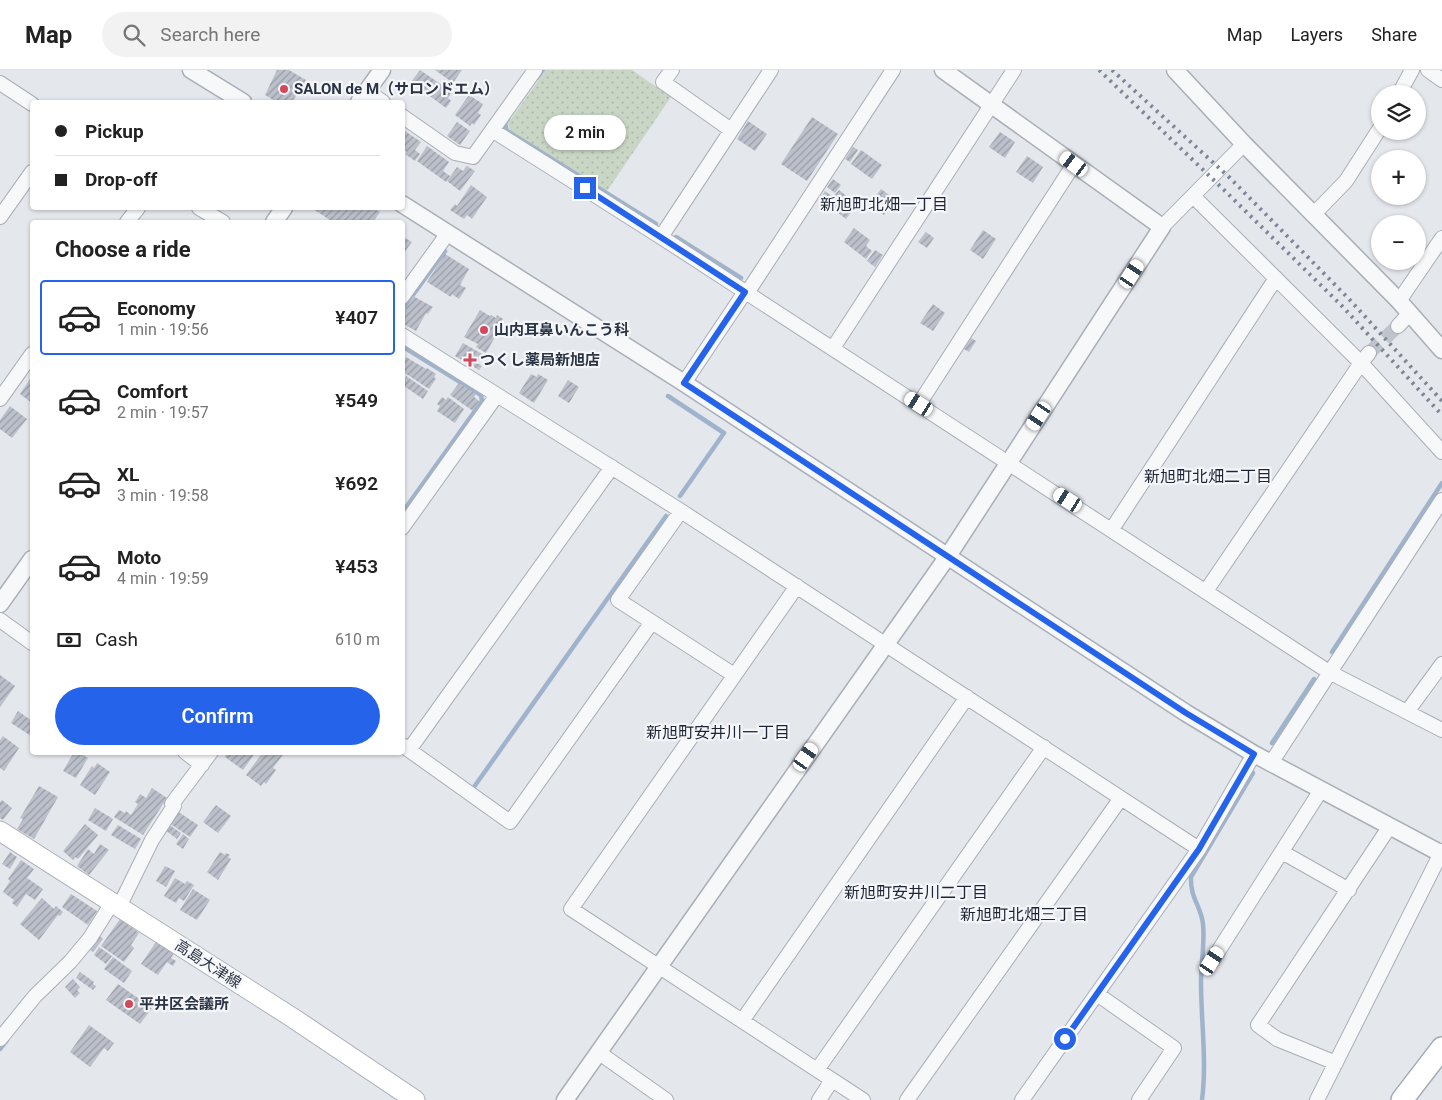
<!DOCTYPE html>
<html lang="en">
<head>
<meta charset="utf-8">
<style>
	body { margin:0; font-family:Roboto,"Noto Sans JP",sans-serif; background:#f2f2f2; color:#222; height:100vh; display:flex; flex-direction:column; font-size:19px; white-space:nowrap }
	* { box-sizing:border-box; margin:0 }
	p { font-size:16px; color:#767676 }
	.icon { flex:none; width:28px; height:28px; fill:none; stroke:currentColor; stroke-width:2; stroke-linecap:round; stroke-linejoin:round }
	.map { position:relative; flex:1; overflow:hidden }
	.details { position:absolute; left:30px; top:150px; width:375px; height:535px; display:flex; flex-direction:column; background:#fff; border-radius:5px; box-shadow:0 1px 4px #0004 }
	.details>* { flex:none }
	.guide { position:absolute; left:30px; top:30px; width:375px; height:110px; border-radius:5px; box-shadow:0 1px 4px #0004; display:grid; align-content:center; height:110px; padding:0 25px; background:#fff }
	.controls { position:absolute; left:1371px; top:15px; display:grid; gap:10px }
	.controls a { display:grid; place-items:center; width:55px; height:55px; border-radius:50%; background:#fff; box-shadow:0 1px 4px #0004; font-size:25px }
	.end { position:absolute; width:22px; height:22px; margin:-11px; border:6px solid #2563eb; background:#fff; box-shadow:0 0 0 2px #fff }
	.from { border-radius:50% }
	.bubble { position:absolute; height:35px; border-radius:18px; background:#fff; box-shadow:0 1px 4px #0004; font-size:16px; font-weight:600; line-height:35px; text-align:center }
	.car { position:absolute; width:15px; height:30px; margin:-15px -8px; border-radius:6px; box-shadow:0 0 4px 1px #0007; background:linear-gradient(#fff 24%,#345 0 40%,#fff 0 76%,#345 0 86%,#fff 0) }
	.guide b { display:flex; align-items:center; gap:18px; height:48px; font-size:19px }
	.guide b+b { border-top:1px solid #e0e0e0 }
	.guide i { width:12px; height:12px; background:#222 }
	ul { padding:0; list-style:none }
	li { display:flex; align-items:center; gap:15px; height:75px; margin:0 10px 8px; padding:0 15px; border:2px solid transparent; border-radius:5px }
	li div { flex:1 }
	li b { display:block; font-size:19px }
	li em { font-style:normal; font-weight:600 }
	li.on { border-color:#2563eb }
	li>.icon { width:45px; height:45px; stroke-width:1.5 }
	h2 { padding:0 25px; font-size:22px; line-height:60px }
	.pay { display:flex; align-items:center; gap:12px; height:55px; padding:0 25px; font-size:19px }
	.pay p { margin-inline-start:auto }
	.cta { display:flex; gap:10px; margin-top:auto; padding:10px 25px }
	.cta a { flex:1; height:58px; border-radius:30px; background:#2563eb; color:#fff; font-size:20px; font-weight:600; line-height:58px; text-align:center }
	header { display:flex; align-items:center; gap:30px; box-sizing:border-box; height:70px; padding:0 25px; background:#fff; border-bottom:1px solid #e0e0e0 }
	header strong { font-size:24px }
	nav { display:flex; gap:28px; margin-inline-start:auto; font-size:18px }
	.search { width:350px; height:45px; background:#f2f2f2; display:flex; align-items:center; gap:12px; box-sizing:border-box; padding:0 18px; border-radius:28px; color:#767676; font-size:19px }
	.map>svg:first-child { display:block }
	.park { fill:url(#park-dots) }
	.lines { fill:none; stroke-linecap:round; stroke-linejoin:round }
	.stream { stroke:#9fb4cc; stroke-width:4.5 }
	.building { fill:url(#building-hatch) }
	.minor-tunnel { stroke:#bfc3cb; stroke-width:14; stroke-dasharray:14 7; stroke-linecap:butt }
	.minor-casing { stroke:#a9aeb7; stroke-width:16 }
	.tertiary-casing { stroke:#a9aeb7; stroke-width:19 }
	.secondary-casing { stroke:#a9aeb7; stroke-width:21 }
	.primary-casing { stroke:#a3abb8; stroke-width:24 }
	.minor { stroke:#f7f8fa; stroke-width:14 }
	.tertiary { stroke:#f7f8fa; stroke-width:16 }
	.secondary { stroke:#fff; stroke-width:19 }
	.primary { stroke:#fff; stroke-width:21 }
	.rail { stroke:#7d8696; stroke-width:4; stroke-dasharray:2.5 5; stroke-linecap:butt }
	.route { stroke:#2563eb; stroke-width:6 }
	.poi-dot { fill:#d1495b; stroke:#f4f6f9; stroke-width:2 }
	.labels { text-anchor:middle; stroke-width:4.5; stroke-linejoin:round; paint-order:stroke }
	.poi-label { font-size:15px; font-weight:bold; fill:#2b3445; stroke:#f4f6f9; text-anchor:start }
	.street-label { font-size:15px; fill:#2b3445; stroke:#f4f6f9 }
	.neighbourhood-label { font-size:16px; fill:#1d2536; stroke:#f4f6f9 }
</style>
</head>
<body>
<header>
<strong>Map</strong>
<div class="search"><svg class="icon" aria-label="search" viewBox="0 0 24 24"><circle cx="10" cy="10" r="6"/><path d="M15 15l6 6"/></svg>Search here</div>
<nav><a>Map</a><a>Layers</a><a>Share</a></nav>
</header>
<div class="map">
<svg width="1442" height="1030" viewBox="0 0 1442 1030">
	<defs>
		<pattern id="park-dots" width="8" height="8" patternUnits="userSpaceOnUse" patternTransform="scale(1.25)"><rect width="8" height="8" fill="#c9d6c5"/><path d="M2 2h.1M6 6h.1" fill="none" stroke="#adb8ab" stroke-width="1.8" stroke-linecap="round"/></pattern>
		<pattern id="building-hatch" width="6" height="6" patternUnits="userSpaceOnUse" patternTransform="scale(1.25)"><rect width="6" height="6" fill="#bbc0ca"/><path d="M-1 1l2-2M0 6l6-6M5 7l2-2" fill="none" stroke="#989da6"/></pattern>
	</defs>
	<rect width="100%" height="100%" fill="#e4e7ec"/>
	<path class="park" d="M 546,0 L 632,0 L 671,27 L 607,121 L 510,61 L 508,53 Z"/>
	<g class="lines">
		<path class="stream" d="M 537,8 L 543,0
			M 508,49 L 505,53 L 507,61 L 656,154
			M 676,167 L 741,208
			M 402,240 L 445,181
			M 402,276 L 481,325 L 482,331 L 402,443
			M 668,326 L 724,363 L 680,426
			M 1332,582 L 1442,413
			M 1272,673 L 1314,609
			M 474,717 L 666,446
			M 0,979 L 7,970
			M 1202,1030 C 1207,991 1201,951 1201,912 C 1201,893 1205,873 1203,854 C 1201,836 1190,828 1191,807 L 1253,703"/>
	</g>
	<path class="building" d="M 277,0 L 289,0 L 306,10 L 292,32 L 277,32 L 265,25 Z
		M 420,0 L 452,22 L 448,28 L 451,31 L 446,38 L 411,12 Z
		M 435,0 L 462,0 L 453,13 Z
		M 469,25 L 483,34 L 478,43 L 481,45 L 474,55 L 472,53 L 470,56 L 455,45 Z
		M 812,47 L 838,64 L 807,111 L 781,94 Z
		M 748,51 L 767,64 L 755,81 L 737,69 Z
		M 457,52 L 470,61 L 460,75 L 447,66 Z
		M 405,61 L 421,72 L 415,80 L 420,84 L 415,91 L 405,84 L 407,82 L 402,79 L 402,64 Z
		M 1000,62 L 1015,72 L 1005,88 L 989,77 Z
		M 427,76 L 449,92 L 443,101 L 450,106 L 446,112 L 417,91 Z
		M 853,77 L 858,80 L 850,92 L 845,89 Z
		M 861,80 L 882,95 L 872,109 L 851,94 Z
		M 1027,86 L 1043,97 L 1033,113 L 1016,102 Z
		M 467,96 L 475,101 L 460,121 L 447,111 L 457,97 L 463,101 Z
		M 833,109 L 841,115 L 835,123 L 827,117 Z
		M 471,115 L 487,127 L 472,149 L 467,145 L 464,149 L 450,140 L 455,134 L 457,136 Z
		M 881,119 L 896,130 L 884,145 L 870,134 Z
		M 839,120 L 857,134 L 846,149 L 820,129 L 825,121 L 833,127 Z
		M 314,138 L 373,138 L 380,142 L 373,152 L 333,152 L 313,139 Z
		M 854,158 L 870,170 L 866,176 L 872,181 L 866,189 L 844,172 Z
		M 983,160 L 996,169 L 983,189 L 970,180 Z
		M 926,162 L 934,168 L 927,178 L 918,172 Z
		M 402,166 L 412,172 L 402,185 Z
		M 875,180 L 883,185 L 875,197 L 867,191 Z
		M 445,184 L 469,199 L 460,215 L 466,218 L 459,229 L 452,224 L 451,227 L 427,212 Z
		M 413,226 L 433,237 L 428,244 L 426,243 L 416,261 L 402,253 L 404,245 L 403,244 Z
		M 933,234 L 945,243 L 933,261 L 920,253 Z
		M 480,240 L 490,246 L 491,245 L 496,248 L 497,245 L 503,249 L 501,252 L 503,253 L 486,283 L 476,277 L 478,274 L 464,267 Z
		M 971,268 L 976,271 L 969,282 L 964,279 Z
		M 463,273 L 482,284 L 477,293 L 482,296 L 479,300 L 455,286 Z
		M 406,287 L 426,299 L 427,298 L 436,304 L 434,307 L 436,309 L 429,319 L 402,301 L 402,292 Z
		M 531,304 L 537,307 L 538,304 L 548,310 L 534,333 L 519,323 Z
		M 406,306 L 428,321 L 423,329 L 404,316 L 402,317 L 402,307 L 405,309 Z
		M 30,309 L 32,311 L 32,333 L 20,324 Z
		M 568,310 L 579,317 L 569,333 L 558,326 Z
		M 459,313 L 476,324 L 474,327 L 479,331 L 473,341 L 450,325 Z
		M 442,327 L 446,330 L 448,327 L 464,339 L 455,353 L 437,341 L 440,336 L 437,334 Z
		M 10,336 L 27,349 L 12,368 L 0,359 L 0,350 Z
		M 0,605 L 15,616 L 0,637 Z
		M 18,641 L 32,651 L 31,660 L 32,664 L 31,666 L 11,653 Z
		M 3,666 L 19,678 L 4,701 L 0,698 L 0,670 Z
		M 74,682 L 78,682 L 88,688 L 76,708 L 63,701 Z
		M 227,682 L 256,682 L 243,700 L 225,687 Z
		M 263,682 L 285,682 L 273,698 L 276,700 L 266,714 L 264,712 L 261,716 L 246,705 Z
		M 97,693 L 110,702 L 95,725 L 80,715 L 92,696 L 94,698 Z
		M 39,716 L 58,727 L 34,769 L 17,759 L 23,749 L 20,748 Z
		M 152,718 L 167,728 L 143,765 L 114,747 L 119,740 L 125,743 L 126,741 L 131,745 L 138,734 L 135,732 L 140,724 L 146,728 Z
		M 2,730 L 12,738 L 3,750 L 0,748 L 0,732 Z
		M 216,735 L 231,746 L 218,763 L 203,752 Z
		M 95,738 L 113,749 L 106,761 L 88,750 Z
		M 177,741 L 198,755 L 190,767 L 169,753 Z
		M 85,754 L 98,765 L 78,789 L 75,787 L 73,790 L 63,781 Z
		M 168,754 L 181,763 L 177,769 L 165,760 Z
		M 118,755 L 141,769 L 135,779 L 111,765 Z
		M 183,764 L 189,769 L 183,779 L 176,774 Z
		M 100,774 L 109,780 L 89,805 L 77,796 L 88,779 L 94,784 Z
		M 10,782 L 17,787 L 10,799 L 2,794 Z
		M 220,782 L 225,785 L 226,783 L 230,785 L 228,787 L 231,789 L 218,810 L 207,802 Z
		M 21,790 L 34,799 L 27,808 L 43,819 L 35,830 L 26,824 L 17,837 L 12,833 L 14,830 L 3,822 L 10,811 L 8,809 Z
		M 165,796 L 175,801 L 166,817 L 156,811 Z
		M 175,808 L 185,814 L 187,811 L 194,815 L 184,831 L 179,828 L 176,833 L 164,826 Z
		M 193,819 L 210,830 L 197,850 L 180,840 Z
		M 71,824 L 97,841 L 88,855 L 62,837 Z
		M 42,828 L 54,839 L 56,836 L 63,842 L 60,846 L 58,845 L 39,870 L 20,854 Z
		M 120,849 L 139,863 L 131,875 L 134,878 L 124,892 L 101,876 Z
		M 100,866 L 103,869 L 93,882 L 90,880 Z
		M 156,872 L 174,883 L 171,888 L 176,891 L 173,896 L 167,892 L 158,905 L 141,894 Z
		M 99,877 L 112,886 L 106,894 L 94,885 Z
		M 113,887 L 132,901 L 124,913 L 104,899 Z
		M 80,902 L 94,912 L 93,914 L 96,916 L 93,920 L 76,908 Z
		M 73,909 L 80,917 L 77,920 L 80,923 L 75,928 L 65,917 Z
		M 118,914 L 152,938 L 140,954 L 106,930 Z
		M 89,955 L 114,973 L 108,981 L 104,978 L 90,997 L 70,982 Z"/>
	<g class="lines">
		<path class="minor-tunnel" d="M 1369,283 L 1398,256"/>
		<g class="minor-casing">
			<path id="minor" d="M 672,0 L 663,12 L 731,60
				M 1428,0 L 1442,10
				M 0,13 L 32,34
				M 367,21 L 383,32
				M 1399,24 L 1412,0
				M 402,46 L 455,83 L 473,87 L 535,0
				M 492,60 L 661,167 L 1329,602 L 1442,660
				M 1193,126 L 1361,293 L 1442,382
				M 199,138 L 223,152
				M 1313,145 L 1346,111 L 1380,58
				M 0,147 L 32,102
				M 127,152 L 138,138
				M 1162,157 L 1244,74
				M 661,167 L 771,0
				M 747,223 L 893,0
				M 402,227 L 448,163
				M 1399,231 L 1442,168
				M 1398,256 L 1410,243
				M 402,265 L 681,441 L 1199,779 L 1022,1030
				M 833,278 L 1014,0
				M 684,313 L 745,222
				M 0,329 L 32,284
				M 919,334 L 1074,94
				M 681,441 L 618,530 L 734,605
				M 402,458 L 497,325
				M 1112,459 L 1276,208
				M 797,516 L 571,839 L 863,1030
				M 1206,521 L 1361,293 L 1369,283
				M 0,550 L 32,573
				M 1407,642 L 1442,594
				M 402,675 L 409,680 L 612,397
				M 409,680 L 510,752 L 652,552
				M 185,682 L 202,695
				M 1271,693 L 1442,430
				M 1199,779 L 1254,684
				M 1282,782 L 1349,820
				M 119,837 L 152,770 L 174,736 L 172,734 L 211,682
				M 1212,891 L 1321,720
				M 1097,924 L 1174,978 L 1139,1030
				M 742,951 L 967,627
				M 0,969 L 35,926 L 70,892 L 90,868 L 112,833
				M 598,982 L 666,1030
				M 1336,993 L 1277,969 L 1258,955 L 1390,756
				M 817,1000 L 1044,677
				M 819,1030 L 832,1010
				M 907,1030 L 1121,728
				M 1317,1030 L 1442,781"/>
		</g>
		<g class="tertiary-casing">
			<path id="tertiary" d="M 191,0 L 243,32
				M 1175,0 L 1244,74 L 1399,231 L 1442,280
				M 359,32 L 382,0
				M 402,134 L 684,313 L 1186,643 L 1254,684 L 1442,784
				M 274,152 L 284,138
				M 0,534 L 32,489
				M 565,1030 L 948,486 L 1162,157 L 943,0"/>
		</g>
		<g class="secondary-casing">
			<path id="secondary" d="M 0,761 L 293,948 L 415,1030"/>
		</g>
		<g class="primary-casing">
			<path id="primary" d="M 1402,1030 L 1442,978"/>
		</g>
		<use href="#minor" class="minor"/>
		<use href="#tertiary" class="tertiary"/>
		<use href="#secondary" class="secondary"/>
		<use href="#primary" class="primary"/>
		<path class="rail" d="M 1099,0 L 1221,117 L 1342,236 L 1442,345
			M 1112,0 L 1230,108 L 1349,229 L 1442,331"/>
	</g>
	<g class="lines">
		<path class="route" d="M 585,118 L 745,222 L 684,313 L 1186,643 L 1254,684 L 1199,779 L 1065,969"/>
	</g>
	<g class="poi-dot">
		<circle cx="284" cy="19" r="5"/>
		<circle cx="484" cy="260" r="5"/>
		<path d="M467.5 282.5h5v5h5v5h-5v5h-5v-5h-5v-5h5z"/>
		<circle cx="129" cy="934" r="5"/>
	</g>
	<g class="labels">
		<g class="poi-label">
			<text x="294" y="24">SALON de M（サロンドエム）</text>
			<text x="494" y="265">山内耳鼻いんこう科</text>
			<text x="480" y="295">つくし薬局新旭店</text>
			<text x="139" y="939">平井区会議所</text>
		</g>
		<g class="street-label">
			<text transform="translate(208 894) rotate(33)" y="5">高島大津線</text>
		</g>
		<g class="neighbourhood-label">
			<text x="884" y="140">新旭町北畑一丁目</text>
			<text x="1208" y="412">新旭町北畑二丁目</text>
			<text x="718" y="668">新旭町安井川一丁目</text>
			<text x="916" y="828">新旭町安井川二丁目</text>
			<text x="1024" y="850">新旭町北畑三丁目</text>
		</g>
	</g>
</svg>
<div class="controls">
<a><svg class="icon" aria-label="layers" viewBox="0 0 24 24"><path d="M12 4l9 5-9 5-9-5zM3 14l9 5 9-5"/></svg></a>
<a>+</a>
<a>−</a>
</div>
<i class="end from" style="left:1065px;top:969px"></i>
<i class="end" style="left:585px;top:118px"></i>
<div class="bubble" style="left:544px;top:45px;width:82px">2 min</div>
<i class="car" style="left:1074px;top:94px;rotate:306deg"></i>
<i class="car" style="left:1132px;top:204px;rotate:33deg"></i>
<i class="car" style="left:919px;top:334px;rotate:303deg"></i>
<i class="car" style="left:1039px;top:346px;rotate:213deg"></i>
<i class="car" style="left:1068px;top:430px;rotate:303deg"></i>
<i class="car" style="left:806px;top:687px;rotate:35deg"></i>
<i class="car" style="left:1212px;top:891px;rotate:33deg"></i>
<div class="guide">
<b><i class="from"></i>Pickup</b>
<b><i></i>Drop-off</b>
</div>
<section class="details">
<h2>Choose a ride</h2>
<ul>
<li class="on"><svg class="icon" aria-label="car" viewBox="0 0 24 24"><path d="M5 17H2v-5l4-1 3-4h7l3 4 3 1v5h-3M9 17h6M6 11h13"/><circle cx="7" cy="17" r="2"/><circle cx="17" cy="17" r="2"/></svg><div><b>Economy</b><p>1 min · 19:56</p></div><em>¥407</em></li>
<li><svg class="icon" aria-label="car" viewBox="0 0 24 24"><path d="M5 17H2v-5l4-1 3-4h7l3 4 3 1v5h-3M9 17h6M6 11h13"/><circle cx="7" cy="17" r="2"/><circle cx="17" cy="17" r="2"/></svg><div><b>Comfort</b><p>2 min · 19:57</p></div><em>¥549</em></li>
<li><svg class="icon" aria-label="car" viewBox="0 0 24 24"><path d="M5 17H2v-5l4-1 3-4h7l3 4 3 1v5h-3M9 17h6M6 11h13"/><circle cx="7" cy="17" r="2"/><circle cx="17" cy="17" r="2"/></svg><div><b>XL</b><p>3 min · 19:58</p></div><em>¥692</em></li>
<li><svg class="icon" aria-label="car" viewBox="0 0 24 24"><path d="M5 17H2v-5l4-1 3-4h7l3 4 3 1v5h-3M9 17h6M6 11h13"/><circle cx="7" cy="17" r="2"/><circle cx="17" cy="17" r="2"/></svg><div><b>Moto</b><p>4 min · 19:59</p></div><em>¥453</em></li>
</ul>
<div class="pay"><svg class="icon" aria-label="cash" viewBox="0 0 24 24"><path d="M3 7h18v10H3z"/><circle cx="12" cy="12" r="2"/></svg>Cash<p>610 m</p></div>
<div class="cta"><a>Confirm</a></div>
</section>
</div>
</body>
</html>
